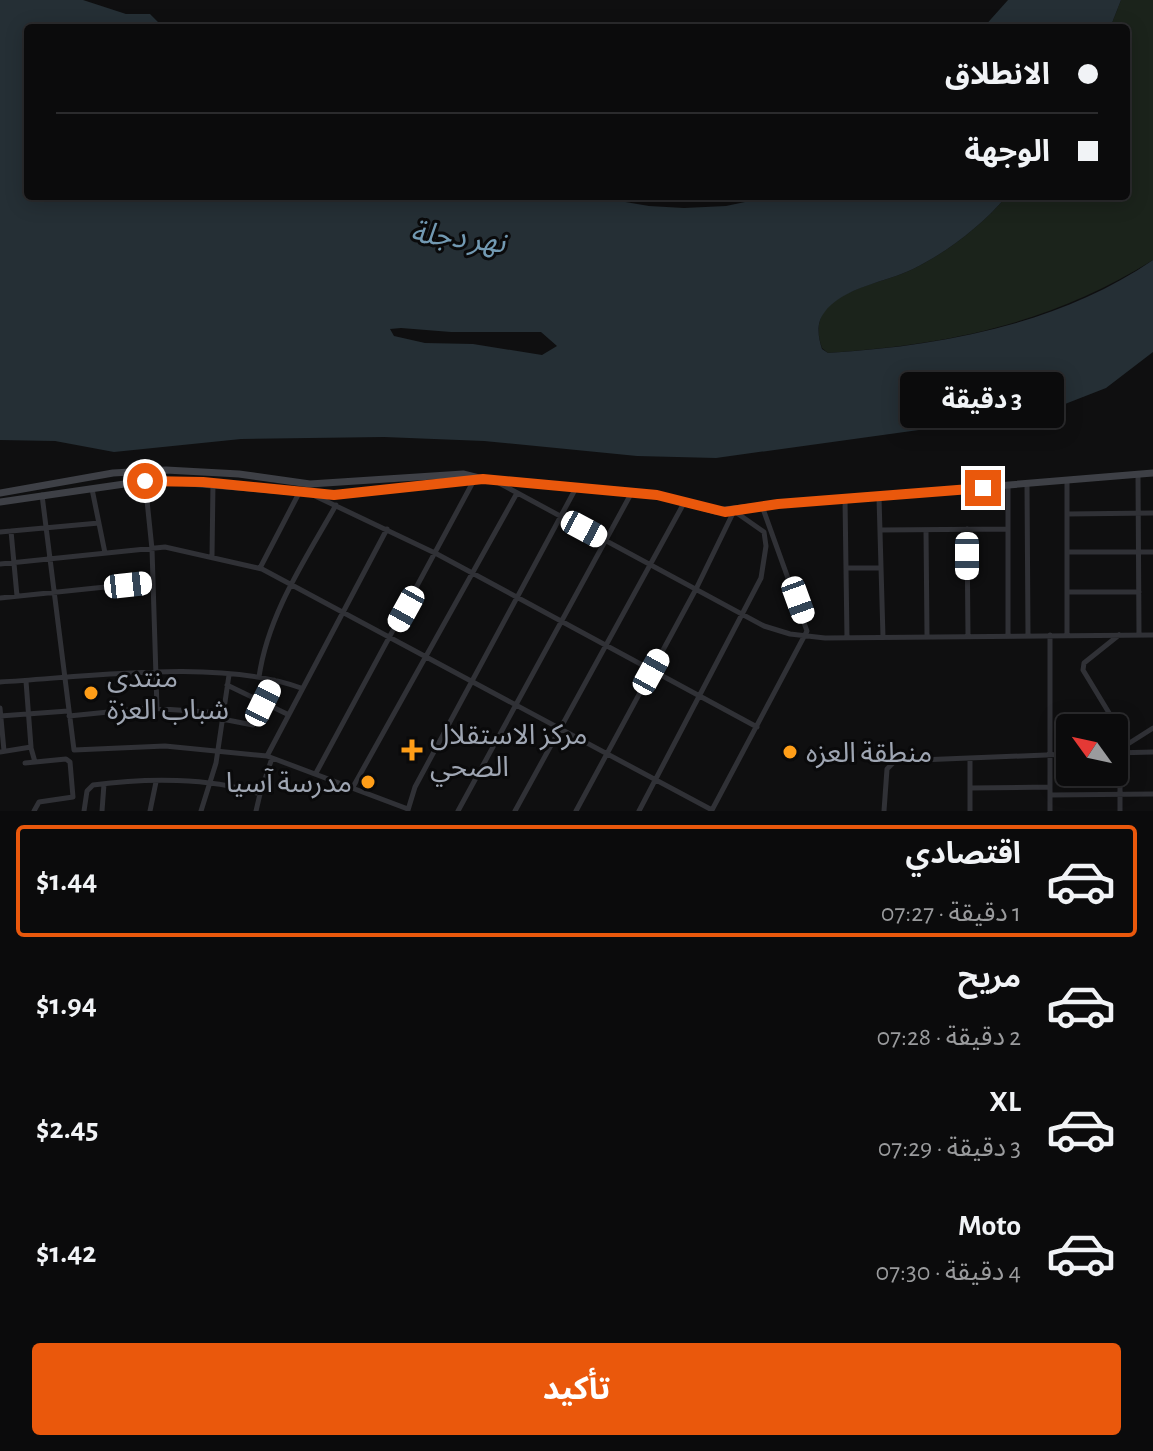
<!DOCTYPE html>
<html lang="ar">
<head>
<meta charset="utf-8">
<style>
	body { margin:0; font-family:"Alegreya Sans","Noto Sans Arabic",sans-serif; background:#19191a; color:#f1f3f6; direction:rtl; height:100vh; display:flex; flex-direction:column; font-size:30px; white-space:nowrap }
	* { box-sizing:border-box; margin:0 }
	p { font-size:26px; color:#9a9b9d }
	.icon { flex:none; width:44px; height:44px; fill:none; stroke:currentColor; stroke-width:2; stroke-linecap:round; stroke-linejoin:round }
	.map { position:relative; height:811px; overflow:hidden; direction:ltr }
	.side { display:flex; flex-direction:column; background:#0b0b0c; flex:1 }
	.side>* { flex:none }
	.banner { position:absolute; left:24px; top:24px; width:1106px; height:176px; border-radius:8px; box-shadow:0 4px 20px #0003,0 0 0 2px #2b2b2d; direction:rtl; display:grid; align-content:center; height:176px; padding:0 32px; background:#0b0b0c }
	.needle { width:52px; rotate:303deg }
	.buttons { position:absolute; left:1056px; top:714px; display:grid; gap:16px }
	.buttons a { display:grid; place-items:center; width:72px; height:72px; border-radius:8px; background:#0b0b0c; box-shadow:0 4px 20px #0003,0 0 0 2px #2b2b2d; font-size:40px }
	.end { position:absolute; width:36px; height:36px; margin:-18px; border:10px solid #ea580c; background:#fff; box-shadow:0 0 0 4px #fff }
	.from { border-radius:50% }
	.bubble { position:absolute; height:56px; border-radius:8px; background:#0b0b0c; box-shadow:0 4px 20px #0003,0 0 0 2px #2b2b2d; font-size:26px; font-weight:700; line-height:56px; text-align:center; direction:rtl }
	.car { position:absolute; width:24px; height:48px; margin:-24px -12px; border-radius:10px; box-shadow:0 0 6px 2px #0007; background:linear-gradient(#fff 24%,#345 0 40%,#fff 0 76%,#345 0 86%,#fff 0) }
	.banner b { display:flex; align-items:center; gap:28px; height:76px; font-size:30px }
	.banner b+b { border-top:2px solid #2b2b2d }
	.banner i { width:20px; height:20px; background:#f1f3f6 }
	ul { padding:14px 0 0; list-style:none }
	li { display:flex; align-items:center; gap:24px; height:112px; margin:0 16px 12px; padding:0 16px; border:4px solid transparent; border-radius:8px }
	li div { flex:1 }
	li b { display:block; font-size:30px }
	li em { font-style:normal; font-weight:700 }
	li.selected { border-color:#ea580c }
	li>.icon { width:72px; height:72px; stroke-width:1.5 }
	.cta { display:flex; gap:16px; margin-top:auto; padding:16px 32px }
	.cta a { flex:1; height:92px; border-radius:8px; background:#ea580c; color:#fff; font-size:32px; font-weight:700; line-height:92px; text-align:center }
	.map>svg:first-child { display:block }
	.green { fill:#1b231b }
	.water { fill:#252f35; fill-rule:evenodd }
	.lines { fill:none; stroke-linecap:round; stroke-linejoin:round }
	.minor { stroke:#303136; stroke-width:5 }
	.secondary { stroke:#3e4046; stroke-width:7 }
	.route { stroke:#ea580c; stroke-width:10 }
	.poi-dot { fill:#ff9e18; stroke:#0a0a0b; stroke-width:3 }
	.labels { text-anchor:middle; stroke-width:6; stroke-linejoin:round; paint-order:stroke }
	.poi-label { font-size:28px; fill:#9fa6b3; stroke:#0a0a0b; text-anchor:start }
	.water-label { font-size:30px; font-style:italic; fill:#7299b2; stroke:#0a0a0b }
</style>
</head>
<body>
<div class="map">
<svg width="1153" height="811" viewBox="0 0 1153 811">
	<rect width="100%" height="100%" fill="#0f0f10"/>
	<path class="green" d="M 1121,0 L 1153,0 L 1153,260 C 1048,325 949,344 828,353 L 822,348 C 818,337 816,323 824,312 C 842,287 887,282 913,269 C 949,251 981,226 1007,196 L 1126,196 L 1126,28 L 1110,28 Z"/>
	<path class="water" d="M 0,0 L 83,0 L 126,14 L 150,14 L 164,28 L 28,28 L 28,196 L 590,196 L 649,206 L 684,208 L 726,206 L 774,196 L 1007,196 C 981,226 949,251 913,269 C 887,282 842,287 824,313 C 816,323 818,337 822,349 L 828,353 C 941,346 1058,325 1153,260 L 1153,352 L 1106,388 L 1042,413 L 716,458 L 637,456 L 484,441 L 384,437 L 241,439 L 114,452 L 55,441 L 0,440 ZM 401,328 L 451,332 L 541,332 L 557,346 L 542,355 L 473,344 L 425,343 L 394,336 L 390,329 Z
		M 1008,0 L 1121,0 L 1110,28 L 983,28 Z"/>
	<g class="lines">
		<path class="minor" d="M 1138,475 L 1139,635
			M 145,481 L 152,549 L 157,709
			M 1067,481 L 1067,635
			M 499,483 L 764,626 L 790,634 L 825,638 L 1153,635
			M 1027,485 L 1028,635
			M 1008,486 L 1008,635
			M 92,489 L 105,553
			M 42,495 L 74,750 L 165,746 L 267,756 L 408,809
			M 313,495 L 437,554 L 757,727
			M 879,497 L 883,637
			M 845,499 L 847,638
			M 1067,514 L 1153,513
			M 967,529 L 968,635
			M 880,530 L 1008,529
			M 926,530 L 927,635
			M 11,531 L 17,596
			M 0,532 L 99,523
			M 1067,552 L 1153,552
			M 212,557 L 213,483
			M 0,564 L 165,547 L 262,569 L 712,810
			M 260,568 L 299,493
			M 846,568 L 881,568
			M 1067,592 L 1139,592
			M 0,598 L 153,582
			M 1050,635 L 1050,811
			M 1119,635 L 1084,663 L 1083,670 L 1120,731 L 1120,811
			M 259,677 C 268,614 305,560 336,505
			M 0,682 C 87,677 219,658 301,688
			M 227,685 L 287,714
			M 263,703 L 274,680
			M 0,708 L 4,751
			M 0,716 L 68,711
			M 69,716 L 148,708 L 222,713
			M 222,719 L 253,725
			M 31,748 L 35,762
			M 1120,749 L 1153,728
			M 0,752 L 31,747 L 26,681
			M 1114,753 L 1153,752
			M 267,756 L 387,529
			M 970,759 L 970,811
			M 25,763 L 66,759 L 70,762 L 73,797 L 39,802 L 34,811
			M 316,773 L 473,482
			M 353,787 L 517,493
			M 970,788 L 1050,787
			M 260,794 L 272,758
			M 1050,795 L 1153,794
			M 408,810 L 415,787 L 577,486
			M 712,810 L 807,631 L 762,506
			M 84,811 L 87,791 L 93,785 C 145,778 210,777 260,794 L 256,811
			M 102,811 L 104,784
			M 150,811 L 156,782
			M 201,811 L 216,763 L 229,675
			M 458,811 L 632,492
			M 515,811 L 684,503
			M 576,811 L 696,589 L 734,511 L 764,532 L 766,546 L 761,578 L 639,811
			M 884,811 L 887,769 L 895,761 L 1070,754"/>
		<path class="secondary" d="M 0,493 L 113,473 L 166,470 L 239,474 L 310,484 L 463,474 L 483,479 L 657,495 L 716,511 L 778,504 L 1153,473
			M 0,502 L 152,480 L 334,495 L 480,480"/>
	</g>
	<g class="lines">
		<path class="route" d="M 145,481 L 203,482 L 334,495 L 483,479 L 657,495 L 725,512 L 778,504 L 983,488"/>
	</g>
	<g class="poi-dot">
		<circle cx="91" cy="693" r="8"/>
		<path d="M408 738h8v8h8v8h-8v8h-8v-8h-8v-8h8z"/>
		<circle cx="790" cy="752" r="8"/>
		<circle cx="368" cy="782" r="8"/>
	</g>
	<g class="labels">
		<g class="poi-label">
			<text x="107" y="687">منتدى<tspan x="107" dy="32">شباب العزة</tspan></text>
			<text x="430" y="744">مركز الاستقلال<tspan x="430" dy="32">الصحي</tspan></text>
			<text x="806" y="762">منطقة العزه</text>
			<text x="352" y="792" text-anchor="end">مدرسة آسيا</text>
		</g>
		<g class="water-label">
			<text transform="translate(458 237) rotate(7)" y="10">نهر دجلة</text>
		</g>
	</g>
</svg>
<div class="buttons">
<a><svg class="needle" viewBox="-14 -14 28 28"><path d="M0-13l5 13h-10z" fill="#e53935"/><path d="M0 13l5-13h-10z" fill="#9a9b9d"/></svg></a>
</div>
<i class="end from" style="left:145px;top:481px"></i>
<i class="end" style="left:983px;top:488px"></i>
<div class="bubble" style="left:900px;top:372px;width:164px">3 دقيقة</div>
<i class="car" style="left:584px;top:529px;rotate:118deg"></i>
<i class="car" style="left:967px;top:556px;rotate:180deg"></i>
<i class="car" style="left:128px;top:585px;rotate:84deg"></i>
<i class="car" style="left:798px;top:600px;rotate:160deg"></i>
<i class="car" style="left:406px;top:609px;rotate:209deg"></i>
<i class="car" style="left:651px;top:672px;rotate:29deg"></i>
<i class="car" style="left:263px;top:703px;rotate:26deg"></i>
<div class="banner">
<b><i class="from"></i>الانطلاق</b>
<b><i></i>الوجهة</b>
</div>
</div>
<section class="side">
<ul>
<li class="selected"><svg class="icon" aria-label="car" viewBox="0 0 24 24"><path d="M5 17H2v-5l4-1 3-4h7l3 4 3 1v5h-3M9 17h6M6 11h13"/><circle cx="7" cy="17" r="2"/><circle cx="17" cy="17" r="2"/></svg><div><b>اقتصادي</b><p>1 دقيقة · 07:27</p></div><em>$1.44</em></li>
<li><svg class="icon" aria-label="car" viewBox="0 0 24 24"><path d="M5 17H2v-5l4-1 3-4h7l3 4 3 1v5h-3M9 17h6M6 11h13"/><circle cx="7" cy="17" r="2"/><circle cx="17" cy="17" r="2"/></svg><div><b>مريح</b><p>2 دقيقة · 07:28</p></div><em>$1.94</em></li>
<li><svg class="icon" aria-label="car" viewBox="0 0 24 24"><path d="M5 17H2v-5l4-1 3-4h7l3 4 3 1v5h-3M9 17h6M6 11h13"/><circle cx="7" cy="17" r="2"/><circle cx="17" cy="17" r="2"/></svg><div><b>XL</b><p>3 دقيقة · 07:29</p></div><em>$2.45</em></li>
<li><svg class="icon" aria-label="car" viewBox="0 0 24 24"><path d="M5 17H2v-5l4-1 3-4h7l3 4 3 1v5h-3M9 17h6M6 11h13"/><circle cx="7" cy="17" r="2"/><circle cx="17" cy="17" r="2"/></svg><div><b>Moto</b><p>4 دقيقة · 07:30</p></div><em>$1.42</em></li>
</ul>
<div class="cta"><a>تأكيد</a></div>
</section>
</body>
</html>
